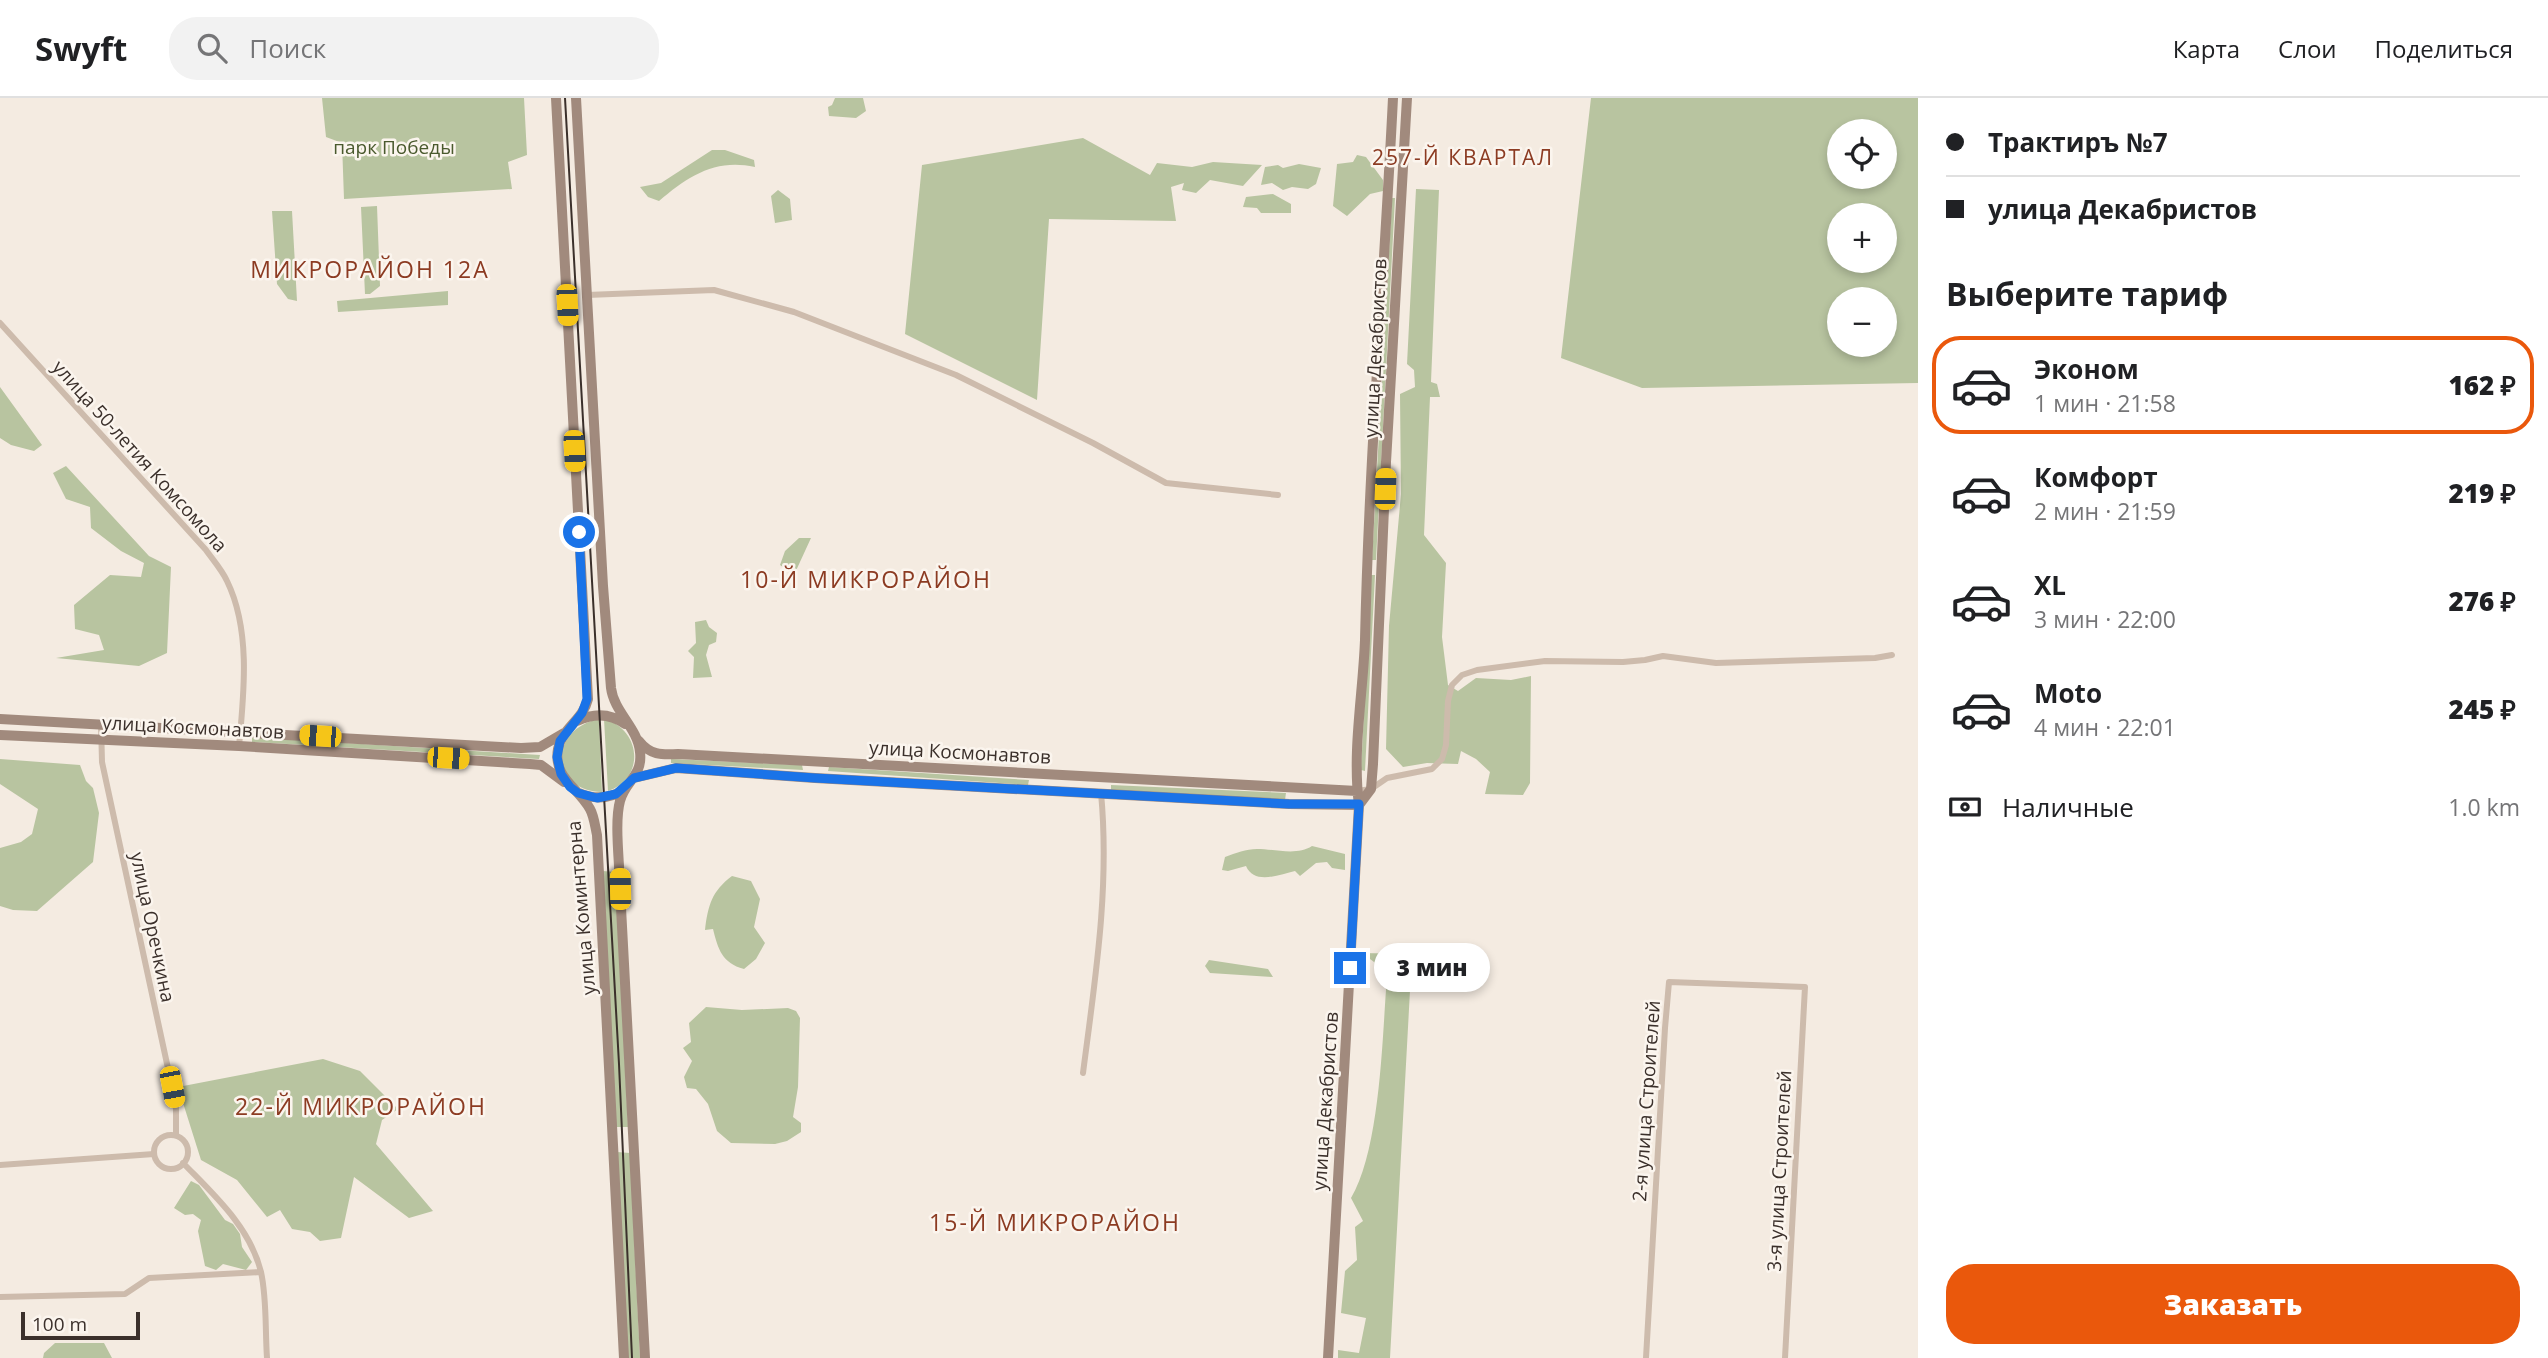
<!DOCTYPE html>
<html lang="ru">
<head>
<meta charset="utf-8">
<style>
	body { margin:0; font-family:"Open Sans",sans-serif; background:#f2f2f2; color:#202124; height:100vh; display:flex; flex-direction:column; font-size:26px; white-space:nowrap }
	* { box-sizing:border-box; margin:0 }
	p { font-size:23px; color:#757577 }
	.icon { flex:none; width:38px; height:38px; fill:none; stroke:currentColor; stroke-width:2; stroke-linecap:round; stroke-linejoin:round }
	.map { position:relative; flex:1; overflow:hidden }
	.side { display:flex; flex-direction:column; background:#fff; width:630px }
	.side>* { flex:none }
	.top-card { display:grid; align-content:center; height:154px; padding:0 28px; background:#fff }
	.fabs { position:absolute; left:1827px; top:21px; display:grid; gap:14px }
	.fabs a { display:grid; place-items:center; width:70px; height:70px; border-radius:50%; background:#fff; box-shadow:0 4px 10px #0003; font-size:35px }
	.scale { position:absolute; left:21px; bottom:18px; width:119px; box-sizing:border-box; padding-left:7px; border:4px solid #3b302b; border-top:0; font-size:19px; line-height:24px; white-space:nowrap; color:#3b302b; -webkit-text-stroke:5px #fbf5ee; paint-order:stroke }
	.end { position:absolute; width:32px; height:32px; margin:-16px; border:9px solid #1a73e8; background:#fff; box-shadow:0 0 0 4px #fff }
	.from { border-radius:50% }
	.bubble { position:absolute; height:49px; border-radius:24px; background:#fff; box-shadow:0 4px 10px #0003; font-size:23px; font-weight:800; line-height:49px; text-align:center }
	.car { position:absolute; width:21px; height:42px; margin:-21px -10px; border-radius:9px; box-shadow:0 0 5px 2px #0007; background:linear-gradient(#f5c518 24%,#345 0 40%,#f5c518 0 76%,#345 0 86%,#f5c518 0) }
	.top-card b { display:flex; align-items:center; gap:24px; height:66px; font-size:26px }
	.top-card b+b { border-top:2px solid #e0e0e0 }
	.top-card i { width:18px; height:18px; background:#202124 }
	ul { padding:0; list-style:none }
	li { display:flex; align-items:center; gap:21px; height:98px; margin:0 14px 10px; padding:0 14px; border:4px solid transparent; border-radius:28px }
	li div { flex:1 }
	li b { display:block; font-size:26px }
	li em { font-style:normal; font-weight:800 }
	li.current { border-color:#ea580c }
	li>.icon { width:63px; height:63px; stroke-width:1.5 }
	h2 { padding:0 28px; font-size:32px; line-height:84px }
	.pay { display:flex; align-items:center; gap:18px; height:77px; padding:0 28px; font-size:26px }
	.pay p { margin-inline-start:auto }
	.primary-button { display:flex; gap:14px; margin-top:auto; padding:14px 28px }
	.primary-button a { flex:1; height:80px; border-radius:28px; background:#ea580c; color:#fff; font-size:28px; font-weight:800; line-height:80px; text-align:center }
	header { display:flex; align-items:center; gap:42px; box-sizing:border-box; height:98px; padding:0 35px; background:#fff; border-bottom:2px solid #e0e0e0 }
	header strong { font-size:33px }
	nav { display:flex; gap:38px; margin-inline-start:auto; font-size:24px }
	.search { width:490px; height:63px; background:#f2f2f2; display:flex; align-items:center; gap:18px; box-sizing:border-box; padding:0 24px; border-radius:28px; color:#757577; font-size:26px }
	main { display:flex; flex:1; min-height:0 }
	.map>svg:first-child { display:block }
	.green { fill:#b8c4a0; fill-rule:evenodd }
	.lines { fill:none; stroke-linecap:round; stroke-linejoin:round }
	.street { stroke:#cdbbac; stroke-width:6 }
	.secondary { stroke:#a18a7d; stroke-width:10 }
	.tram { stroke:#3b302b; stroke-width:2 }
	.route { stroke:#1a73e8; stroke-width:9 }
	.labels { text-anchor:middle; stroke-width:5; stroke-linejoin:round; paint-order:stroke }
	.park-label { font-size:19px; fill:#4a5a2e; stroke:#fbf5ee }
	.street-label { font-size:19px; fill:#3b302b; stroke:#fbf5ee }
	.neighbourhood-label { font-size:21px; letter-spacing:2px; fill:#8c3b22; stroke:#fbf5ee }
	.quarter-label { font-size:23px; letter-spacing:2px; fill:#8c3b22; stroke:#fbf5ee }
</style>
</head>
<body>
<header>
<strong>Swyft</strong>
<div class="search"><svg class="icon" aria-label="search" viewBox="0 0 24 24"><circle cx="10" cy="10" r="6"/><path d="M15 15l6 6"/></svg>Поиск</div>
<nav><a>Карта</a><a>Слои</a><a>Поделиться</a></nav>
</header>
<main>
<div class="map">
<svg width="1918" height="1260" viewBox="0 0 1918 1260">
	<rect width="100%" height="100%" fill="#f4ebe1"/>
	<path class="green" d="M 322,0 L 524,0 L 527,57 L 508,64 L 512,91 L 344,101 L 342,45 L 326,39 Z
		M 835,0 L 863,0 L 866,13 L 856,20 L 829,18 L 828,9 L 832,7 Z
		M 1591,0 L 1918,0 L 1918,285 L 1642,290 L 1561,260 ZM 1885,33 L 1885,79 L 1839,79 L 1839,33 ZM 1885,117 L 1885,163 L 1839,163 L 1839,117 ZM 1885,201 L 1885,247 L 1839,247 L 1839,201 Z
		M 1083,40 L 1150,77 L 1157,65 L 1192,69 L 1213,64 L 1262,67 L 1243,88 L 1210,82 L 1196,95 L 1182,92 L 1184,85 L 1171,89 L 1176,123 L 1049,121 L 1037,302 L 905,236 L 922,67 Z
		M 712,52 L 725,52 L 754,62 L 755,69 C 716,60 688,78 659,103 L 648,99 L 640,89 L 661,85 Z
		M 1357,57 L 1366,59 L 1383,82 L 1383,93 L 1370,96 L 1347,118 L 1333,108 L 1337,66 L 1353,64 Z
		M 1299,66 L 1321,70 L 1316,86 L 1308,91 L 1292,89 L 1283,92 L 1272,85 L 1261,87 L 1265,69 L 1278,67 L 1283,70 Z
		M 1416,91 L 1439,92 L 1431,284 L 1437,286 L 1440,299 L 1430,299 L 1424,437 L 1446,465 L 1442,539 L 1448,587 L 1458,593 L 1476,580 L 1511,582 L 1531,578 L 1530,685 L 1523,697 L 1485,696 L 1490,674 L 1476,661 L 1461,653 L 1458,666 L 1427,665 L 1403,669 L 1386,651 L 1389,528 L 1401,396 L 1400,296 L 1415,289 L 1414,272 L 1407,266 Z
		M 778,92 L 790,101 L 792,122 L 775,125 L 771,98 Z
		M 1273,96 L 1291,106 L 1291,115 L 1261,115 L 1257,110 L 1243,109 L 1246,99 Z
		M 1392,100 L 1395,100 L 1376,462 L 1372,462 Z
		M 377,108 L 380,188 L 370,196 L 365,196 L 361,109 Z
		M 272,113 L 292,113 L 297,203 L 288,201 L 277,186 Z
		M 448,193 L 448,207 L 338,214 L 337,203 Z
		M 0,289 L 42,347 L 34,353 L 11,347 L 0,340 Z
		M 66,368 L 149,458 L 171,469 L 167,555 L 139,568 L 56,560 L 104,552 L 99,537 L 75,531 L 74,507 L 110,477 L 141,479 L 144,465 L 121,453 L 91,430 L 90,409 L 66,401 L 53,375 Z
		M 799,440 L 811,440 L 794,477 L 780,467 L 785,453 Z
		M 1371,477 L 1375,477 L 1365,673 L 1361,672 Z
		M 706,522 L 709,529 L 717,535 L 716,544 L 709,547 L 706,557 L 712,579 L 693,580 L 694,559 L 688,553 L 696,545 L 695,524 Z
		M 599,621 L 602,694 C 553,694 546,632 599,621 Z
		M 604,621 C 641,631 646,680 608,693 Z
		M 252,639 L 540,657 L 539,661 L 252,644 Z
		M 0,661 L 80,667 L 86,683 L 93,690 L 99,715 L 93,764 L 37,813 L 13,812 L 0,808 L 0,750 L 21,744 L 32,736 L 38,711 L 0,686 Z
		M 671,661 L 802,667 L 803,672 L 671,665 Z
		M 829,669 L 1029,682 L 1028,687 L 828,673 Z
		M 1111,687 L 1286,695 L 1285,702 L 1111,692 Z
		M 1312,748 L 1345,756 L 1345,772 L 1332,770 L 1327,764 L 1316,765 L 1300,778 L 1295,773 C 1279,777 1254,787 1246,768 L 1228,773 L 1222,772 L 1225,759 C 1236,755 1246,751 1257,751 C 1275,751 1297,758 1312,748 Z
		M 603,773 L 616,774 L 628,1029 L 616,1029 Z
		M 732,778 L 751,783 L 760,801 L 754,829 L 765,845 L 756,861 L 744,871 C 722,865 718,851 713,831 L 705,832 C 708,807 712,793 732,778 Z
		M 1362,855 L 1412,856 L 1390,1260 L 1338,1260 L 1338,1252 L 1359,1255 L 1366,1220 L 1341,1215 L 1345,1173 L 1357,1162 L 1355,1129 L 1363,1123 L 1351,1100 C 1379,1053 1382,949 1386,892 L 1382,870 Z
		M 1209,862 L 1268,871 L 1273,879 L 1210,875 L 1205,868 Z
		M 706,909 L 742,912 L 788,910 L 796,913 L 800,920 L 798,989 L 793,1019 L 801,1025 L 801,1034 L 787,1043 L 775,1046 L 731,1045 L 717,1033 L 708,1006 L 696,991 L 687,990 L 684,979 L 692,963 L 683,950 L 691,944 L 689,925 Z
		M 323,961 L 360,973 L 398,1011 L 382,1022 L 376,1046 L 433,1113 L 409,1120 L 354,1079 L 341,1140 L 320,1143 L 310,1134 L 292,1131 L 280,1112 L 267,1119 L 237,1082 L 201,1062 L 178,989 Z
		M 617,1054 L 630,1055 L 640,1260 L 628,1260 Z
		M 191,1083 L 199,1087 L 225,1122 L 233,1126 L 240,1136 L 242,1149 L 252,1164 L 246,1172 L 223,1166 L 216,1172 L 205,1168 L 198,1133 L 201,1122 L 193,1116 L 185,1117 L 174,1110 Z
		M 55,1245 L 104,1245 L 112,1260 L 43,1260 L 44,1255 Z"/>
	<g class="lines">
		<path class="street" d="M 587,197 L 714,192 L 794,214 L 956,277 L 1093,345 L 1166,385 L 1278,397
			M 0,225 L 206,452 C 213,462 222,472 227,483 C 251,532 244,595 239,648
			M 101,626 L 102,664 L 172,989 L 176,1011 L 176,1037
			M 1357,693 L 1371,691 L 1387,680 L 1432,671 L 1442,661 L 1446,647 L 1448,603 L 1452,587 L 1462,577 L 1477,572 L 1545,563 L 1623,564 L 1645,562 L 1663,558 L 1716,565 L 1875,560 L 1892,557
			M 1083,975 C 1095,882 1110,789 1101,695
			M154 1054a17 17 0 1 1 34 0a17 17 0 1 1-34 0Z
			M 183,1065 C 214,1097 250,1129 261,1174 C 267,1201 265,1232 267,1260
			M 0,1067 L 154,1056
			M 0,1199 L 125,1196 L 149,1180 L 261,1174
			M 1646,1260 L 1665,930 L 1669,884 L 1805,889 L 1785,1260"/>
		<path class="secondary" d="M 556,0 L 588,601 C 583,622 562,630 558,651 C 553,680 578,689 590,711 C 594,718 595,728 597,737 L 624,1260
			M 576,0 L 603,488 L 611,590 C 614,614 638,630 640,654 C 643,678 625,683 620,703 C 614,725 620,767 620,791 L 645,1260
			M 0,621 L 521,650 L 540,649 L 564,635
			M 577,623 C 594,615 610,615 625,626
			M 0,637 L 239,648 L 530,666 L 541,667 L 564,684
			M 639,643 C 650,657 661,657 678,656 L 1357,693
			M 634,680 L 676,670 L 815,680 L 1289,706 L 1359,707
			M 579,695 C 595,702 609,701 624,692
			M 1359,707 L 1371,691 L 1373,666 L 1386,364 L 1407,0
			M 1328,1260 L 1359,707 C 1352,653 1363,596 1365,542 C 1369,361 1384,181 1393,0"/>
		<path class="tram" d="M 565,0 L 619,966 L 632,1260"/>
	</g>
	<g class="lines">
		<path class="route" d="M 579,434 L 587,601 L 582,615 L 560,643 L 557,659 L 561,676 L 570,689 L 578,695 L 597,700 L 616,696 L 634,680 L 676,670 L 815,680 L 1289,706 L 1359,706 L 1350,870"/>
	</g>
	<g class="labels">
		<g class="park-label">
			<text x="394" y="56">парк Победы</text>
		</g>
		<g class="street-label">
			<text transform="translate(1375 250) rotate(-87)" y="7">улица Декабристов</text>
			<text transform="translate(140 358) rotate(48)" y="7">улица 50-летия Комсомола</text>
			<text transform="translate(193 629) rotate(3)" y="7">улица Космонавтов</text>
			<text transform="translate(960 654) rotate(3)" y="7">улица Космонавтов</text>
			<text transform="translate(581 810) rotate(-95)" y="7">улица Коминтерна</text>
			<text transform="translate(153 829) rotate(78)" y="7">улица Оречкина</text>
			<text transform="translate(1325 1003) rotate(-86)" y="7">улица Декабристов</text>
			<text transform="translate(1646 1003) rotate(-86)" y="7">2-я улица Строителей</text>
			<text transform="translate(1779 1073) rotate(-87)" y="7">3-я улица Строителей</text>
		</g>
		<g class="neighbourhood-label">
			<text x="1463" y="67">257-Й КВАРТАЛ</text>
		</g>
		<g class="quarter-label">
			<text x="370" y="180">МИКРОРАЙОН 12А</text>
			<text x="866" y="490">10-Й МИКРОРАЙОН</text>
			<text x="361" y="1017">22-Й МИКРОРАЙОН</text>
			<text x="1055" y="1133">15-Й МИКРОРАЙОН</text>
		</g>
	</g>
</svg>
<div class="fabs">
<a><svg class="icon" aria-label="locate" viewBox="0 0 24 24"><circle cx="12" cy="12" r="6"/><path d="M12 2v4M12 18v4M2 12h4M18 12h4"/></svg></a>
<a>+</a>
<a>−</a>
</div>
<div class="scale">100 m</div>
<i class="end from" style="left:579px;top:434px"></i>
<i class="end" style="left:1350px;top:870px"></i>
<div class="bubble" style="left:1374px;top:845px;width:116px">3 мин</div>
<i class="car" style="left:567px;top:207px;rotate:177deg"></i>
<i class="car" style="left:574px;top:353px;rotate:177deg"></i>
<i class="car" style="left:1385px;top:391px;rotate:2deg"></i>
<i class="car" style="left:320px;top:638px;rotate:274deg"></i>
<i class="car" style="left:448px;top:660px;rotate:94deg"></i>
<i class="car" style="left:620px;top:791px;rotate:359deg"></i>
<i class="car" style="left:172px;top:989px;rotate:169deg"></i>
</div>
<section class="side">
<div class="top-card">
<b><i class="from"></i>Трактиръ №7</b>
<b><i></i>улица Декабристов</b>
</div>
<h2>Выберите тариф</h2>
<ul>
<li class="current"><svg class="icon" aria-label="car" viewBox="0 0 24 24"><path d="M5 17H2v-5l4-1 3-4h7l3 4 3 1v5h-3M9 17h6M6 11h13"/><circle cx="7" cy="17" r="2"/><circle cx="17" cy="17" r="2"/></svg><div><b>Эконом</b><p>1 мин · 21:58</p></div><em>162 ₽</em></li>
<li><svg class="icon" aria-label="car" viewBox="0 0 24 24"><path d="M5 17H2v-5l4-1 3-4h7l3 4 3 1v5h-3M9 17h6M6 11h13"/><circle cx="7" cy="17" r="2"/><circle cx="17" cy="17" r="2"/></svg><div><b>Комфорт</b><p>2 мин · 21:59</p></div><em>219 ₽</em></li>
<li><svg class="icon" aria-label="car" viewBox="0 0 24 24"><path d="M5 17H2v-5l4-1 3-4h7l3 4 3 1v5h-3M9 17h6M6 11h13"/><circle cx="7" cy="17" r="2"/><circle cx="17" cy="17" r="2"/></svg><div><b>XL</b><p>3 мин · 22:00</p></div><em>276 ₽</em></li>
<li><svg class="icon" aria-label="car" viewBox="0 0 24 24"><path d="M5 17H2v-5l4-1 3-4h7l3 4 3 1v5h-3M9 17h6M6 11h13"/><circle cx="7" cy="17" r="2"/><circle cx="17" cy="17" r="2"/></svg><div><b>Moto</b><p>4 мин · 22:01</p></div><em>245 ₽</em></li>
</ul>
<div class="pay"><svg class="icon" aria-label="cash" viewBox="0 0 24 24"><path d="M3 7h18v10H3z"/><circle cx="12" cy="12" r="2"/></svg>Наличные<p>1.0 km</p></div>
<div class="primary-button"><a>Заказать</a></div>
</section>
</main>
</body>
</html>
